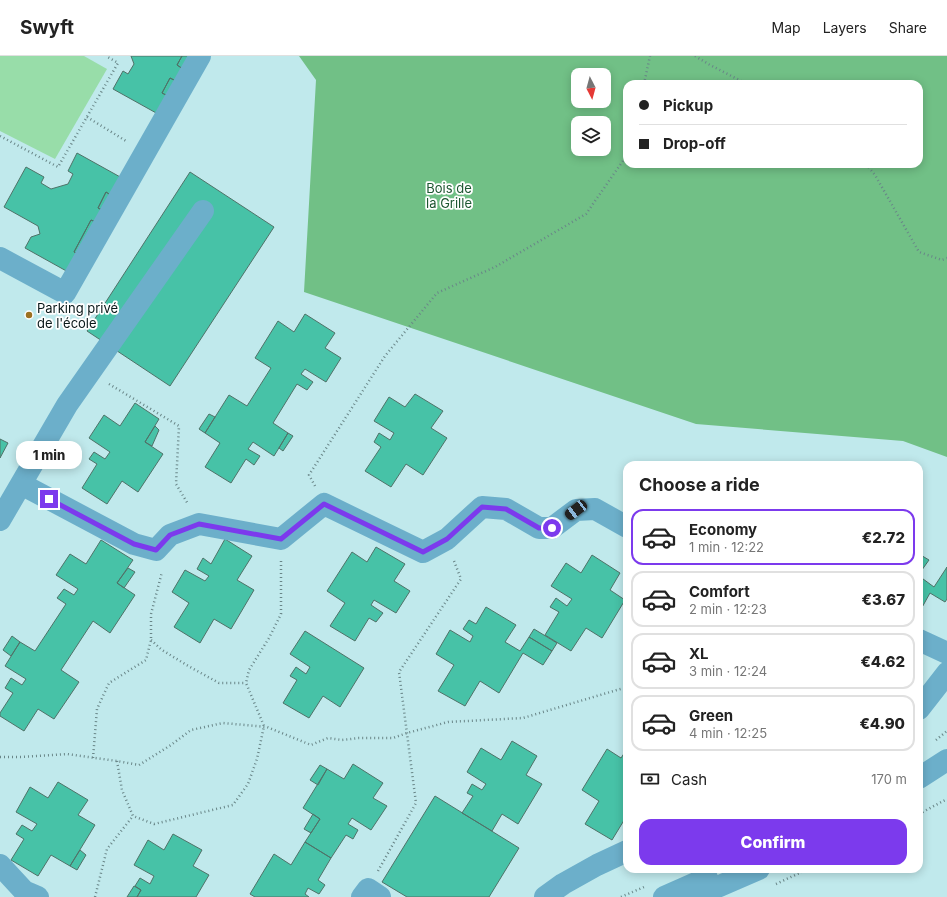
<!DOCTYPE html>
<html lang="en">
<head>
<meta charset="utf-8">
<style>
	body { margin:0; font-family:Inter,sans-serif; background:#f2f2f2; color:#222; height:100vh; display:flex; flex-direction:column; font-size:15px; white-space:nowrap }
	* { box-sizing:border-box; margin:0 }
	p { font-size:13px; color:#767676 }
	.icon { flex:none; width:22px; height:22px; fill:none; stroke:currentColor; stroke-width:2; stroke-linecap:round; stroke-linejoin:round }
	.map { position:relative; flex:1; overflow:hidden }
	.panel { position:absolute; left:623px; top:405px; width:300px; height:412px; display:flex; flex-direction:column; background:#fff; border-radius:12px; box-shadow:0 2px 10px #0003 }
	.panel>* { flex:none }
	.hud { position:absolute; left:623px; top:24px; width:300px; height:88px; border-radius:12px; box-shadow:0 2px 10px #0003; display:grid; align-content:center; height:88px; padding:0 16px; background:#fff }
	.needle { width:26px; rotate:174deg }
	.controls { position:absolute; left:571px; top:12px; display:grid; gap:8px }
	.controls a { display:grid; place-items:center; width:40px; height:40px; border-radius:8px; background:#fff; box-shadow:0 2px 10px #0003; font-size:20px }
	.end { position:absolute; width:18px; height:18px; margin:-9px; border:5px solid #7c3aed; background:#fff; box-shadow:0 0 0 2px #fff }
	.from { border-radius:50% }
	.bubble { position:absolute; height:28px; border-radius:12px; background:#fff; box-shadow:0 2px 10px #0003; font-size:13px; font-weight:800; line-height:28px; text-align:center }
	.car { position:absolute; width:12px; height:24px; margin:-12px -6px; border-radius:5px; box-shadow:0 0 3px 1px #0007; background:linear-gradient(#222 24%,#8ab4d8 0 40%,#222 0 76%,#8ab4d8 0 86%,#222 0) }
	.hud b { display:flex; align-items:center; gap:14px; height:38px; font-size:15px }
	.hud b+b { border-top:1px solid #e0e0e0 }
	.hud i { width:10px; height:10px; background:#222 }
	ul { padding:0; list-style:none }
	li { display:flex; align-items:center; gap:12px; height:56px; margin:0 8px 6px; padding:0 8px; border:2px solid #e0e0e0; border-radius:12px }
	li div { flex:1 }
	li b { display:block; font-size:15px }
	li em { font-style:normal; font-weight:800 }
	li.selected { border-color:#7c3aed }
	li>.icon { width:36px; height:36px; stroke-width:1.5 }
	h2 { padding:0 16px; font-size:18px; line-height:48px }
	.pay { display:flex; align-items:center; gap:10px; height:44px; padding:0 16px; font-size:15px }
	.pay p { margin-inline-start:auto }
	.cta { display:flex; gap:8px; margin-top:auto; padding:8px 16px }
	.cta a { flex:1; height:46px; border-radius:12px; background:#7c3aed; color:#fff; font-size:16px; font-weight:800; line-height:46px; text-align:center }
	header { display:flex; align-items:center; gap:24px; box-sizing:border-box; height:56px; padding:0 20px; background:#fff; border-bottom:1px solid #e0e0e0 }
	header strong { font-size:19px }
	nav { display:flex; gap:22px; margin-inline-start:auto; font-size:14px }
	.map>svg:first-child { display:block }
	.green { fill:#98dda9 }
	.forest { fill:#71c086; fill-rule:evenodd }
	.building { fill:#47c2a7; stroke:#4f7268 }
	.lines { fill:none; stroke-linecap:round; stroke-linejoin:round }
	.path { stroke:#698688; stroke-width:2.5; stroke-dasharray:1 3; stroke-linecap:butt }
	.minor { stroke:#6cafca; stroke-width:22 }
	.route { stroke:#7c3aed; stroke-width:5 }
	.poi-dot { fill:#9c7020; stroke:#fff; stroke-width:1.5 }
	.labels { text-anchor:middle; stroke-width:3.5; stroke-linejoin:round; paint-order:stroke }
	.park-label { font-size:13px; fill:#1d5731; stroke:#fff }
	.poi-label { font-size:13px; fill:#081718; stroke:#fff; text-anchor:start }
</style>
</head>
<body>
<header>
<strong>Swyft</strong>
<nav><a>Map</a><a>Layers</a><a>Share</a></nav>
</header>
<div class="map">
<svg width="947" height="841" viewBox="0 0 947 841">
	<rect width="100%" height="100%" fill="#c0e9ec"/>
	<path class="green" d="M 0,0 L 84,0 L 107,13 L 55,103 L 0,75 Z"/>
	<path class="forest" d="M 299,0 L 947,0 L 947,401 L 903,385 L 696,368 L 304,236 L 316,24 ZM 578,19 L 604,19 L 604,45 L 578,45 ZM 627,28 L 919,28 L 919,108 L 627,108 ZM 578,67 L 604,67 L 604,93 L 578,93 Z"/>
	<path class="building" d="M 131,0 L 182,0 L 177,9 L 183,13 L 176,25 L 170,22 L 162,37 L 168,40 L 158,58 L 113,33 L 123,15 L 128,18 L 134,8 Z
		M 182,0 L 190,0 L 183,13 L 177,9 Z
		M 170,22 L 176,25 L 168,40 L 162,37 Z
		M 77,97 L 122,122 L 112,140 L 106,136 L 98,152 L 104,155 L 98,167 L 91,164 L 74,196 L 80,199 L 70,217 L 25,192 L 31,181 L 40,178 L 38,170 L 4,151 L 26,111 L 44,121 L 41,127 L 51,133 L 68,128 L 73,118 L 68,115 Z
		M 190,116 L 274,171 L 170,330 L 87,275 Z
		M 106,136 L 112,140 L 104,155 L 98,152 Z
		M 91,164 L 98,167 L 80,199 L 74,196 Z
		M 305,258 L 335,277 L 325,292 L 341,302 L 326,326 L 305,313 L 301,318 L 313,326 L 307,334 L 297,328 L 273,367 L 288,377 L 274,400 L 253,386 L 248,393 L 260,400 L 254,409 L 246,403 L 231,427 L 205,411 L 220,387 L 205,377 L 229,339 L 247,350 L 271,312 L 255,302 L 278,265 L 294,276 Z
		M 415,338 L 443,355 L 431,372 L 447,382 L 423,419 L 406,408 L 391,431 L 365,415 L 381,391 L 374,386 L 379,377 L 390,384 L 394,377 L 374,365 L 389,341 L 405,351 Z
		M 135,347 L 159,363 L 145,386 L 163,398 L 138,436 L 122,425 L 107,448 L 82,432 L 97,408 L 89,403 L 94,396 L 105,403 L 110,396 L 89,382 L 104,359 L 120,370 Z
		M 209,358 L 215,361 L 205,377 L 199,373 Z
		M 155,370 L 159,374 L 152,390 L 145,386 Z
		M 288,377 L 293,380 L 283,395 L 279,392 Z
		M 0,383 L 8,387 L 0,402 Z
		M 225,483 L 252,500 L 237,524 L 254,534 L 231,573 L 214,563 L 200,587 L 174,571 L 189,547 L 172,536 L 185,514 L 205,525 L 209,520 L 197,513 L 203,502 L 211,508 Z
		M 101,484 L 133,504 L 117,527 L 135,539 L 110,577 L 93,565 L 61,614 L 79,626 L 54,663 L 38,653 L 24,675 L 0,660 L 0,657 L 13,637 L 5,632 L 11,622 L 22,629 L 26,623 L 5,610 L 20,586 L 35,595 L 66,548 L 57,542 L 64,533 L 74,539 L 78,533 L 56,519 L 70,498 L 86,508 Z
		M 376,491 L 405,508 L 394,525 L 410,535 L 396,557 L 374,544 L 371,549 L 383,557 L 376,566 L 369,562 L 355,585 L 330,570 L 345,547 L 327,535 L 352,496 L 367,506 Z
		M 919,498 L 929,504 L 919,518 Z
		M 592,499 L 620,517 L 610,534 L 625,544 L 602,582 L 586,572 L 571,595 L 545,579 L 559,556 L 550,551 L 556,542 L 567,550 L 572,543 L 551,530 L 566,507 L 581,517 Z
		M 947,511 L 947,543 L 945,546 L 930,537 L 920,555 L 919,554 L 919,520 L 934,531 Z
		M 128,512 L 135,516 L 124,532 L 117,527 Z
		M 486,551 L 516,569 L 505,586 L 520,595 L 529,581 L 552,595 L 543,609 L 523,597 L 499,637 L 480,625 L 465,650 L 438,635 L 454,609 L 436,598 L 450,574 L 470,586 L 473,580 L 463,573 L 469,564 L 476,568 Z
		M 534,573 L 557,587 L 552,595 L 529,581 Z
		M 305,575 L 364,612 L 340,651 L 323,640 L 309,662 L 283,647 L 297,624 L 290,620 L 296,611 L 306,618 L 310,611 L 290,598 Z
		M 12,580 L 20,586 L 11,600 L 3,594 Z
		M 512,685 L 537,700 L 526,719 L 542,728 L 518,768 L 502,758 L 492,775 L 462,757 L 473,740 L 467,737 L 472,728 L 482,734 L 486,728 L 467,716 L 481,692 L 501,704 Z
		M 607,693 L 621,702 L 627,693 L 627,762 L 626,761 L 612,784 L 585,768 L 599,745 L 582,734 Z
		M 353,708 L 383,727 L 373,742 L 387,750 L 371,774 L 352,762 L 348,768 L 358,774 L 353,783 L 346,779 L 331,802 L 305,786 L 320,763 L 303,752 L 327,713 L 344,723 Z
		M 320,709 L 327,713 L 318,729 L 310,724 Z
		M 58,726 L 88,744 L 78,759 L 95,769 L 70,810 L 51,799 L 38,820 L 11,804 L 24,783 L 16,778 L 22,769 L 32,775 L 37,768 L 16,756 L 30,731 L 48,742 Z
		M 435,740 L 519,792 L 489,841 L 407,841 L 382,826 Z
		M 313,758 L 320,763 L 311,777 L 304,773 Z
		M 173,778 L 202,794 L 193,810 L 209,819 L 196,841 L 137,841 L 141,834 L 135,830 L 140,822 L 150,828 L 154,820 L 134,809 L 148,784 L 164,794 Z
		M 305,786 L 331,802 L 318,824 L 325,829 L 319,838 L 308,832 L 305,838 L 309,841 L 255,841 L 250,838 L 274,798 L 291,809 Z
		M 80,794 L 86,799 L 77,814 L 70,810 Z
		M 134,830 L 141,834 L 137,841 L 127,841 Z"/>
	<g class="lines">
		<path class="path" d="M 695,0 L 710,9 L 747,28
			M 644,28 L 650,0
			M 87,61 L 126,85
			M 0,80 L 58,111 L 118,7 L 106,0
			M 866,108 L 875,119 L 919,196 L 942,204 L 947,202
			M 109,328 L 179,370 L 176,428 L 188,448
			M 315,430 L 309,419 L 385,300 L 437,237 L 495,211 L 586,158 L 627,99
			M 151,584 L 162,594 L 190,611 L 219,627 L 246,627
			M 936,684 L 947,675
			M 0,701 L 22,701 L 67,698 L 117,705 L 139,709 L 171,689 L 191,674 L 223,667 L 267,671 L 311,689 L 328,682 L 342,684 L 359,682 L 393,682 L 407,677 L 448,666 L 523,662 L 627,631
			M 93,702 L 97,653 L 109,627 L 146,604 L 151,584 L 151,558 L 162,516
			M 117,705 L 122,734 L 133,760 L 154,768 L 233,749 L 248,728 L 257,703 L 264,670 L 246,627 L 249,614 L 269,582 L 281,558 L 281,504
			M 919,758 L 947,743
			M 378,815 L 416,747 L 399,616 L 461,523 L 454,505
			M 776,828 L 808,813
			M 95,841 L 107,793 L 133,760
			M 621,841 L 644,831"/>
		<path class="minor" d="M 0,202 L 65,237 L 200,0
			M 21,428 L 134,488 L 156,494 L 170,479 L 199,468 L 281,483 L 324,448 L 423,496 L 447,483 L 482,451 L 506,453 L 539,472 L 552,472 L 576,454 L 595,453 L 627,471
			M 0,464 L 67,349 L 203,155
			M 919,584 L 947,597
			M 919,653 L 947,617
			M 919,722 L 947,704
			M 0,809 L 24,835 L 38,841
			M 362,841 L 368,833 L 380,841
			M 545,841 L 563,828 L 597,809 L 627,795
			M 664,841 L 707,822
			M 694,841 L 759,813"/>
	</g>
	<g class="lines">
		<path class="route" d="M 49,443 L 134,488 L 156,494 L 170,479 L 199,468 L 281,483 L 324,448 L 423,496 L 447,483 L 482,451 L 506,453 L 539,472 L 552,472"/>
	</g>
	<circle class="poi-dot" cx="29" cy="259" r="4"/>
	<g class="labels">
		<g class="park-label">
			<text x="449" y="137">Bois de<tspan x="449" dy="15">la Grille</tspan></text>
		</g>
		<g class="poi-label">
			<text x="37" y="257">Parking privé<tspan x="37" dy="15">de l'école</tspan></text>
		</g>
	</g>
</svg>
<div class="controls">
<a><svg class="needle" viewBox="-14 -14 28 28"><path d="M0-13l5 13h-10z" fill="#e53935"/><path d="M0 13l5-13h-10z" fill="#767676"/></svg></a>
<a><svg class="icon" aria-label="layers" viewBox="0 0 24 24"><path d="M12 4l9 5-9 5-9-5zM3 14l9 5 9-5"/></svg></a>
</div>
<i class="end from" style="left:552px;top:472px"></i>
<i class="end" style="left:49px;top:443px"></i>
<div class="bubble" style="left:16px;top:385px;width:66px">1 min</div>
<i class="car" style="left:576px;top:454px;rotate:233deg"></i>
<div class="hud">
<b><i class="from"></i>Pickup</b>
<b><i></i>Drop-off</b>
</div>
<section class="panel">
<h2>Choose a ride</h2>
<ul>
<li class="selected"><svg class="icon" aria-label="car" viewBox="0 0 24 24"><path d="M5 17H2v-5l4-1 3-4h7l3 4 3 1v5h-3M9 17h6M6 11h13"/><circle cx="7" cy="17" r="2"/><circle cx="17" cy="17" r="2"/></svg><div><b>Economy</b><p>1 min · 12:22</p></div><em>€2.72</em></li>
<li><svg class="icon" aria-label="car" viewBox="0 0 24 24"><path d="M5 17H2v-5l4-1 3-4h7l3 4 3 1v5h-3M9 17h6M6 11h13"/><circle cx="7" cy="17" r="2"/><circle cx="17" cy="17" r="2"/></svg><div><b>Comfort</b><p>2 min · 12:23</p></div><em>€3.67</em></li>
<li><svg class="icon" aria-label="car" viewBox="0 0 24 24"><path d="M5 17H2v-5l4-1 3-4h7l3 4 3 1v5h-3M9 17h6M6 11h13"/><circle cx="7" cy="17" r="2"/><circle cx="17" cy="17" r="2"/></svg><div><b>XL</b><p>3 min · 12:24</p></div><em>€4.62</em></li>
<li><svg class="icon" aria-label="car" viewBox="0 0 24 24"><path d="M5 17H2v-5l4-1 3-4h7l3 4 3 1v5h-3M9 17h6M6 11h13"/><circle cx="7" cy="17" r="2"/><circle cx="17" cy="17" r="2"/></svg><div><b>Green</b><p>4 min · 12:25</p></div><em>€4.90</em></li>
</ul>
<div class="pay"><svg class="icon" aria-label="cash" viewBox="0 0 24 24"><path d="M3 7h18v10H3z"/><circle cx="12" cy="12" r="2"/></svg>Cash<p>170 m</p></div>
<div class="cta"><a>Confirm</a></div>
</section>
</div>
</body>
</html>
